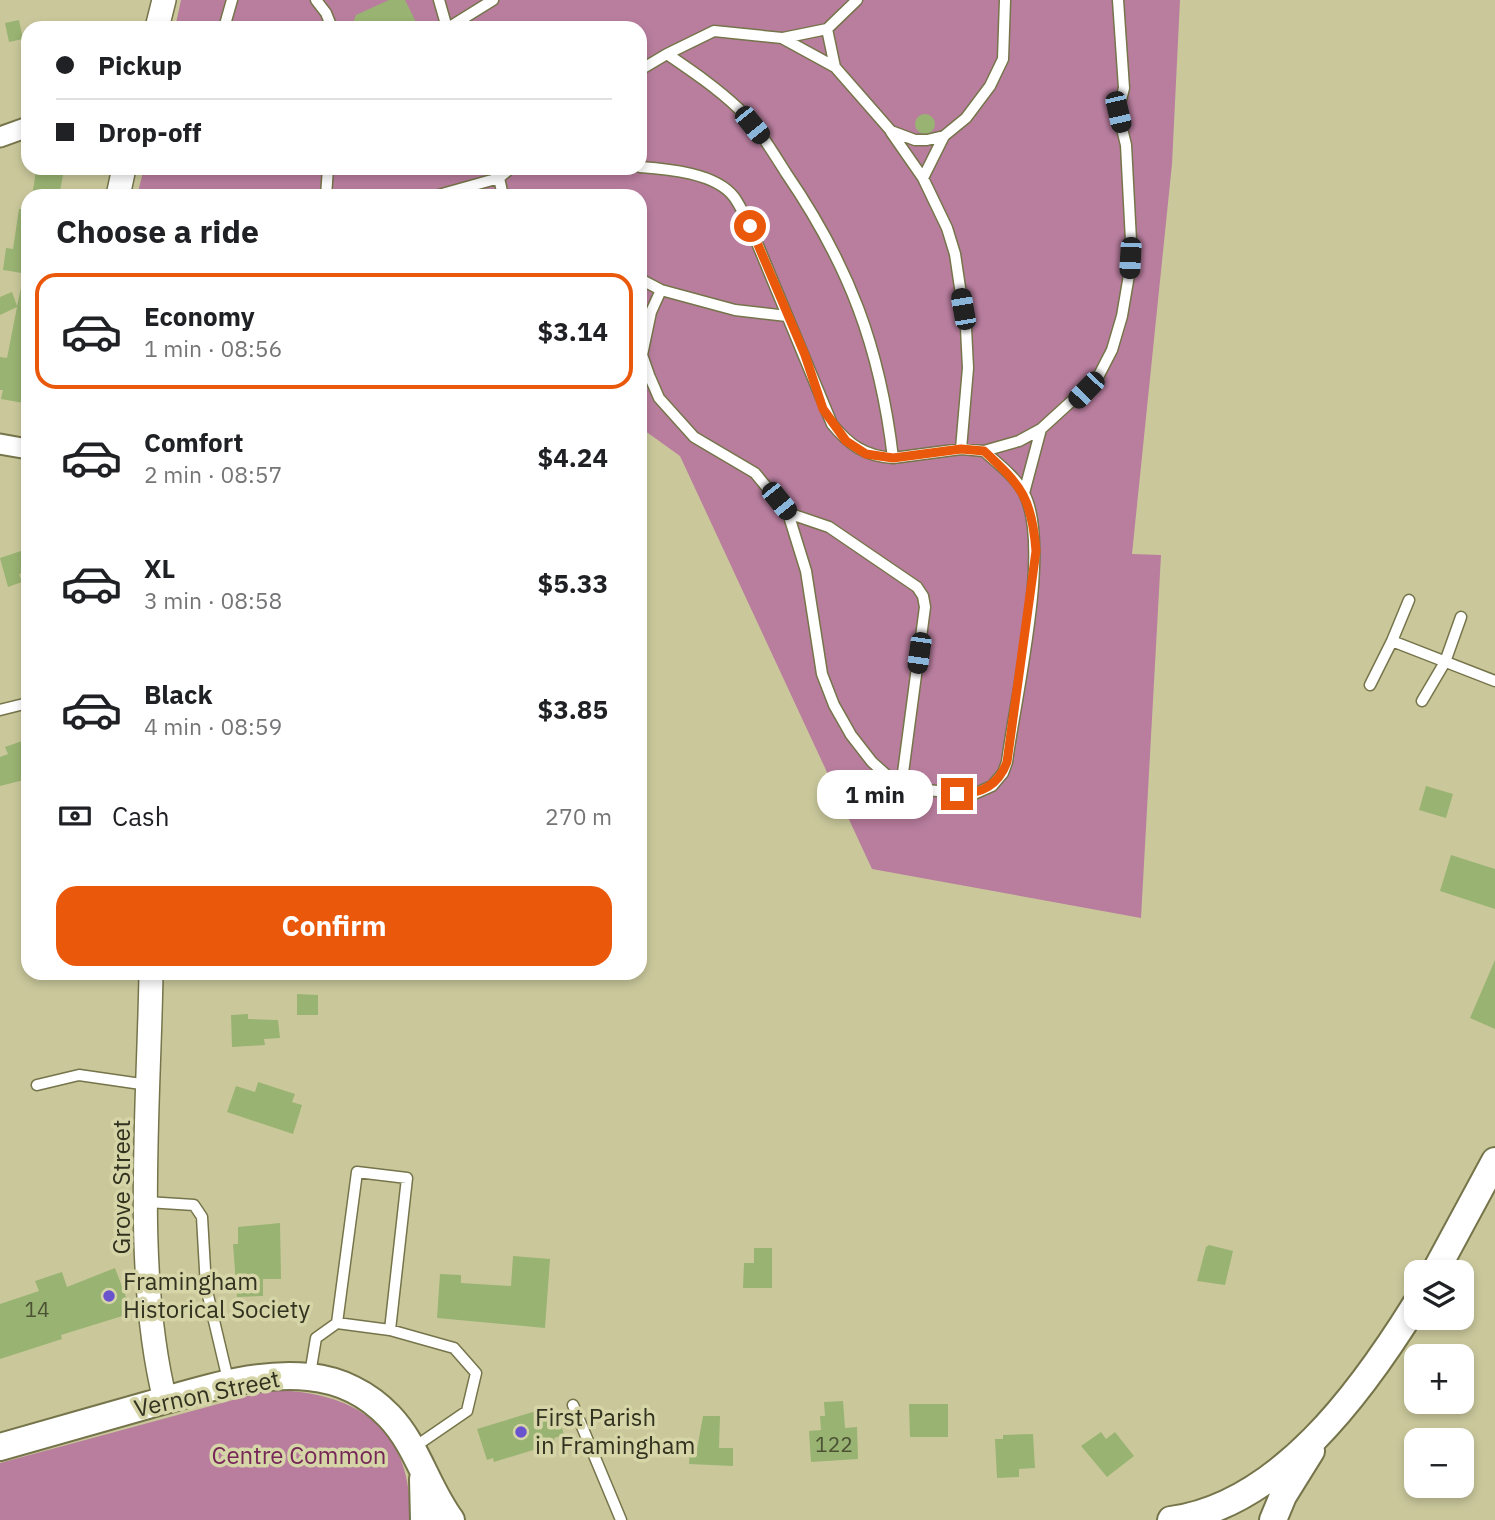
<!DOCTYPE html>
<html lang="en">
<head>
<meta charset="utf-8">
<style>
	body { margin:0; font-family:"IBM Plex Sans",sans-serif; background:#f6f6f6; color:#202124; height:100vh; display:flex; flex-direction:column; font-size:26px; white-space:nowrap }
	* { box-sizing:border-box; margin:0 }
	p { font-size:23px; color:#757577 }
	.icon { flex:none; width:38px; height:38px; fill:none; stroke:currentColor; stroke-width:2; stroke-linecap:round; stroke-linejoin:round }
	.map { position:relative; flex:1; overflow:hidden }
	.side { position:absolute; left:21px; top:189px; width:626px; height:791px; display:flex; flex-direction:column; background:#fff; border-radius:21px; box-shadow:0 4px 10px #0003 }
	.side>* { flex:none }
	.hud { position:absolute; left:21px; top:21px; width:626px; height:154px; border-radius:21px; box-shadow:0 4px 10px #0003; display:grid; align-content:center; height:154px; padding:0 35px; background:#fff }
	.fabs { position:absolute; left:1404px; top:1260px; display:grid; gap:14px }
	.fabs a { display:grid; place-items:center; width:70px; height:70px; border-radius:14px; background:#fff; box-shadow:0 4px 10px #0003; font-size:35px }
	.end { position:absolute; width:32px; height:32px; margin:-16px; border:9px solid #ea580c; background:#fff; box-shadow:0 0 0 4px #fff }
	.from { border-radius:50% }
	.bubble { position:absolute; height:49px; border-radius:21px; background:#fff; box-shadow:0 4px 10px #0003; font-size:23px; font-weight:700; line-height:49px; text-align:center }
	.car { position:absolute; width:21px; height:42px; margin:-21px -10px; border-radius:9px; box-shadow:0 0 5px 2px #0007; background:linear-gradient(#222 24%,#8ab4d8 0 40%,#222 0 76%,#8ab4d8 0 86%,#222 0) }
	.hud b { display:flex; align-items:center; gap:24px; height:66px; font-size:26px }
	.hud b+b { border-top:2px solid #e0e0e0 }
	.hud i { width:18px; height:18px; background:#202124 }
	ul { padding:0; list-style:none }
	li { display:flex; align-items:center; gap:21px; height:116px; margin:0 14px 10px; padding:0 21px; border:4px solid transparent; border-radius:21px }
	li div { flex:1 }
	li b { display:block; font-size:26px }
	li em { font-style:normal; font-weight:700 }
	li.current { border-color:#ea580c }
	li>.icon { width:63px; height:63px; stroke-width:1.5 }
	h2 { padding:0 35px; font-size:32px; line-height:84px }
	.pay { display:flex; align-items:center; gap:18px; height:77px; padding:0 35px; font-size:26px }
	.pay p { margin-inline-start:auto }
	.action { display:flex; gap:14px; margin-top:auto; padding:14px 35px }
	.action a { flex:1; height:80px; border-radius:21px; background:#ea580c; color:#fff; font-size:28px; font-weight:700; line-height:80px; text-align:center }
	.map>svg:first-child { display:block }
	.green { fill:#b97e9e }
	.building { fill:#99b372 }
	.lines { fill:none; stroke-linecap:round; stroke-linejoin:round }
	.service-casing { stroke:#75744a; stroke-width:13 }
	.minor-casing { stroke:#75744a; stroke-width:23 }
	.tertiary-casing { stroke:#75744a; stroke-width:26 }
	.secondary-casing { stroke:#75744a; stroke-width:30 }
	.service { stroke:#fff; stroke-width:10 }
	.minor { stroke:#fff; stroke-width:19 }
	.tertiary { stroke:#fff; stroke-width:23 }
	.secondary { stroke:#fff; stroke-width:26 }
	.route { stroke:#ea580c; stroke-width:9 }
	.poi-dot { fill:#6954ce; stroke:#d6d5a8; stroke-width:2.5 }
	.labels { text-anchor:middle; stroke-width:7; stroke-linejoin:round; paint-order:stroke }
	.number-label { font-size:21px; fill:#4c5234 }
	.street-label { font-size:24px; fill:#323220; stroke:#d6d5a8 }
	.poi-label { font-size:24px; fill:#323220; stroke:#d6d5a8; text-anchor:start }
	.park-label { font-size:24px; fill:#762757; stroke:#d6d5a8 }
</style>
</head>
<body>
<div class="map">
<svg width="1495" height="1520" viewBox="0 0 1495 1520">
	<rect width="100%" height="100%" fill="#cac89b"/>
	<path class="green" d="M 181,0 L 1180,0 L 1172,164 L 1132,554 L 1161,555 L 1141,918 L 872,869 L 680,456 L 641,428 L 640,196 L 137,196 L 144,168 L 640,168 L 640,28 L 175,28 Z
		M 270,1390 C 356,1391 413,1428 410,1520 L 0,1520 L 0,1463 Z"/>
	<path class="building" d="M 389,0 L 405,0 L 419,28 L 351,28 L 356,15 Z
		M 19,20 L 23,39 L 9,42 L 5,23 Z
		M915 124a10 10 0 1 1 20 0a10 10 0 1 1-20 0Z
		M 36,171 L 63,175 L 59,196 L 32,196 Z
		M 19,209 L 28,210 L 28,274 L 3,270 L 6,248 L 13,249 Z
		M 21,288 L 28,288 L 28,342 L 21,378 L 28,379 L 24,403 L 1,399 L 3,390 L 0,390 L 0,357 L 7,358 L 17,307 L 0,315 L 0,297 L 12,292 L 17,306 Z
		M 21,551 L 28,572 L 19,574 L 22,582 L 8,587 L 0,558 Z
		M 28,739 L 28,779 L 0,786 L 0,757 L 8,754 L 5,747 Z
		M 1426,786 L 1453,794 L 1446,818 L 1419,810 Z
		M 1451,855 L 1495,869 L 1495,909 L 1440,891 Z
		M 1495,960 L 1495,1029 L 1470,1018 Z
		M 297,994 L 318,995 L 318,1015 L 297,1015 Z
		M 248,1014 L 248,1019 L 278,1020 L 280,1038 L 264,1039 L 265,1045 L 232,1047 L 231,1015 Z
		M 258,1082 L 295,1094 L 292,1102 L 302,1105 L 293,1134 L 227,1112 L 236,1086 L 255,1092 Z
		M 280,1223 L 281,1279 L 263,1279 L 263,1296 L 237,1297 L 233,1244 L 238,1244 L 238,1227 Z
		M 1209,1245 L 1233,1251 L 1225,1285 L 1197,1281 L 1206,1247 Z
		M 754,1248 L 772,1248 L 772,1288 L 743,1288 L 744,1263 L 754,1263 Z
		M 513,1256 L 550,1259 L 545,1328 L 437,1318 L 440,1274 L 461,1275 L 461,1283 L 511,1286 Z
		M 115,1268 L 132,1313 L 61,1335 L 62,1339 L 0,1359 L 0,1304 L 39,1291 L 35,1281 L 62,1272 L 67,1287 Z
		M 843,1401 L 845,1428 L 857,1427 L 858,1459 L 811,1462 L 809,1431 L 821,1430 L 820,1416 L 825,1416 L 824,1402 Z
		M 909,1404 L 948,1404 L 948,1437 L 910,1437 Z
		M 546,1408 L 548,1416 L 558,1413 L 564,1435 L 554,1438 L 556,1443 L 494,1462 L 493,1458 L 487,1460 L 477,1429 Z
		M 703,1416 L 720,1416 L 719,1448 L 733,1448 L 733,1466 L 689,1464 L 690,1449 L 697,1449 Z
		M 1101,1432 L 1106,1439 L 1115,1432 L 1134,1456 L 1107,1477 L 1081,1446 Z
		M 1033,1434 L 1035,1468 L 1019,1469 L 1019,1477 L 997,1478 L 995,1439 L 1003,1439 L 1003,1435 Z"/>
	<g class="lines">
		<g class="service-casing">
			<path id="service" d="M 316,0 L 326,13 L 332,28
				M 439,0 L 447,28
				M 224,28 L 232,0
				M 448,28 L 493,0
				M 827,29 L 857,0
				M 783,38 L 827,29 L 835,67
				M 640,70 L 667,54
				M 891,132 L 923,178 L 944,136
				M 640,167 C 668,169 716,173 734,197 C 740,205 745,217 750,226 L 832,424 C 849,445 865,456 893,458
				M 923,178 L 947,228 L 955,254 L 966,328 L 968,368 L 961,449
				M 326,196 L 328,168
				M 435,196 L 499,178 L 491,168
				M 503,196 L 499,178 L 511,168
				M 640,279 L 661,290 L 651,312 L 642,355 L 649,375 L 659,398 L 694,437 L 755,473 L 788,513 L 806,571 L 822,674 L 834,705 L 851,735 L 872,762 L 901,788 L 974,794 L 992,786 L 1003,773 L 1007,762 C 1015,699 1052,547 1024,493 C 1016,477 997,463 984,451 L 961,449 L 893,458 C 880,347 849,265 786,173 C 772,151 758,127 739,109 C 717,88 692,71 667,54 L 714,31 L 782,38 L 835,67 L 891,131 L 915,140 L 927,140 L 944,136 L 966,118 L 990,86 L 1003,59 L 1005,0
				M 661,290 L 735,310 L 787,316
				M 984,451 L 1019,441 L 1041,429
				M 1024,493 L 1041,429 L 1098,377 L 1112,350 L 1122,316 L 1129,275 L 1131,241 L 1126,145 L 1118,112 L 1124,88 L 1118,0
				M 788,513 L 829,527 L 917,587 L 923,596 L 925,607 L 901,788
				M 1409,600 L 1392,641 L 1495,681
				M 1370,685 L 1392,641
				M 1422,701 L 1445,662 L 1461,617
				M 0,710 L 28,703
				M 37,1085 L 79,1075 L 148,1085
				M 147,1202 L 194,1205 L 202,1217 L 206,1287 L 229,1384
				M 337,1323 L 390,1330 L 454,1348 L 476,1373 L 467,1411 L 413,1448
				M 310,1374 L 316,1338 L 337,1323 L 357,1172 L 407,1178 L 390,1330
				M 573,1405 L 621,1520"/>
		</g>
		<g class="minor-casing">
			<path id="minor" d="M 0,137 L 28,127
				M 0,444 L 28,449"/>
		</g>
		<g class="tertiary-casing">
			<path id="tertiary" d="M 157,28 L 164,0
				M 118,196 L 124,168
				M 151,973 C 149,1107 133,1271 165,1400"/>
		</g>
		<g class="secondary-casing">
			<path id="secondary" d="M 1435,1272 L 1495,1161
				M 0,1447 C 49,1433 99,1419 148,1405 C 199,1391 256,1371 309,1377 C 340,1380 368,1394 389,1416 C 417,1445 427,1488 451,1520
				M 423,1479 L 424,1520
				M 1171,1520 C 1280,1505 1362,1391 1416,1304
				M 1273,1520 L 1283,1496 L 1311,1451"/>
		</g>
		<use href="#service" class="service"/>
		<use href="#minor" class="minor"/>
		<use href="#tertiary" class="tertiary"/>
		<use href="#secondary" class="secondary"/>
	</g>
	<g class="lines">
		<path class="route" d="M 750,226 L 805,355 L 823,409 L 846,441 L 866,454 L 893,458 L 961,449 L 984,451 C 1022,486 1032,499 1036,551 L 1007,762 C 998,786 981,794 957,794"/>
	</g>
	<g class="poi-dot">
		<circle cx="109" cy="1296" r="7"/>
		<circle cx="521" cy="1432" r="7"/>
	</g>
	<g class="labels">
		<g class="number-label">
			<text x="37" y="1317">14</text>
			<text x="834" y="1452">122</text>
		</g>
		<g class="street-label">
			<text transform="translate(122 1187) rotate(-90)" y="8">Grove Street</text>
			<text transform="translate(207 1394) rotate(-12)" y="8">Vernon Street</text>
		</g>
		<g class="poi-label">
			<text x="123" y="1290">Framingham<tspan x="123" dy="28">Historical Society</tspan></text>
			<text x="535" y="1426">First Parish<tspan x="535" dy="28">in Framingham</tspan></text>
		</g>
		<g class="park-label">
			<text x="299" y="1464">Centre Common</text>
		</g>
	</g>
</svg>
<div class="fabs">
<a><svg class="icon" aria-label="layers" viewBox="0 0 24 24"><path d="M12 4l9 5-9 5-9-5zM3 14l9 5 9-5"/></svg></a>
<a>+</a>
<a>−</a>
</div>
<i class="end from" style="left:750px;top:226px"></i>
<i class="end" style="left:957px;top:794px"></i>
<div class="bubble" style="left:817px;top:770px;width:116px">1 min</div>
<i class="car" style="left:1118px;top:112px;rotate:167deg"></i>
<i class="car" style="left:752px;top:125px;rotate:141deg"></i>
<i class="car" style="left:1130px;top:258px;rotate:183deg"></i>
<i class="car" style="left:963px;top:309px;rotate:350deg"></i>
<i class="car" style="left:1086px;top:390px;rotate:224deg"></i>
<i class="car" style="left:779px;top:501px;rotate:141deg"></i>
<i class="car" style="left:919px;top:653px;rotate:188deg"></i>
<div class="hud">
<b><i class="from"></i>Pickup</b>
<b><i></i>Drop-off</b>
</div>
<section class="side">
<h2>Choose a ride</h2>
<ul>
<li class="current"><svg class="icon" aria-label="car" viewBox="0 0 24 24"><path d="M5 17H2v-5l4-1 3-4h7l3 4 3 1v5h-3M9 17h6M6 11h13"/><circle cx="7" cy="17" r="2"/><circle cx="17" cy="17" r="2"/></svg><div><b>Economy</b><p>1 min · 08:56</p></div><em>$3.14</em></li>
<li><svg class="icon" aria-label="car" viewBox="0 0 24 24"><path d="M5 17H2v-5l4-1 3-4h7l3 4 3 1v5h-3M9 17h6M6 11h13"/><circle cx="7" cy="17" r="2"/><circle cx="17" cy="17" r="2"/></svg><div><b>Comfort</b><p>2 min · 08:57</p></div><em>$4.24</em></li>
<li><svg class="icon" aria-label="car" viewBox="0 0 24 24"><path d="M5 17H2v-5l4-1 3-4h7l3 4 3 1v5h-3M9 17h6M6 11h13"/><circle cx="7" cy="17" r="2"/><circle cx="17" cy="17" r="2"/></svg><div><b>XL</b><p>3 min · 08:58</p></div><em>$5.33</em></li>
<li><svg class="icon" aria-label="car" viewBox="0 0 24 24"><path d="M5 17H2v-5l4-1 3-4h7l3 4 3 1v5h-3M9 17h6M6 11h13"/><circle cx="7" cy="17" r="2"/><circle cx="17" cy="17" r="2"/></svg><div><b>Black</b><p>4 min · 08:59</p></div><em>$3.85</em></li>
</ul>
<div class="pay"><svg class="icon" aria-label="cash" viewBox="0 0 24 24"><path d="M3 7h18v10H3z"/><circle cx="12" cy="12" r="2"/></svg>Cash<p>270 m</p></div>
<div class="action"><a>Confirm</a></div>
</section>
</div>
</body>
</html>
